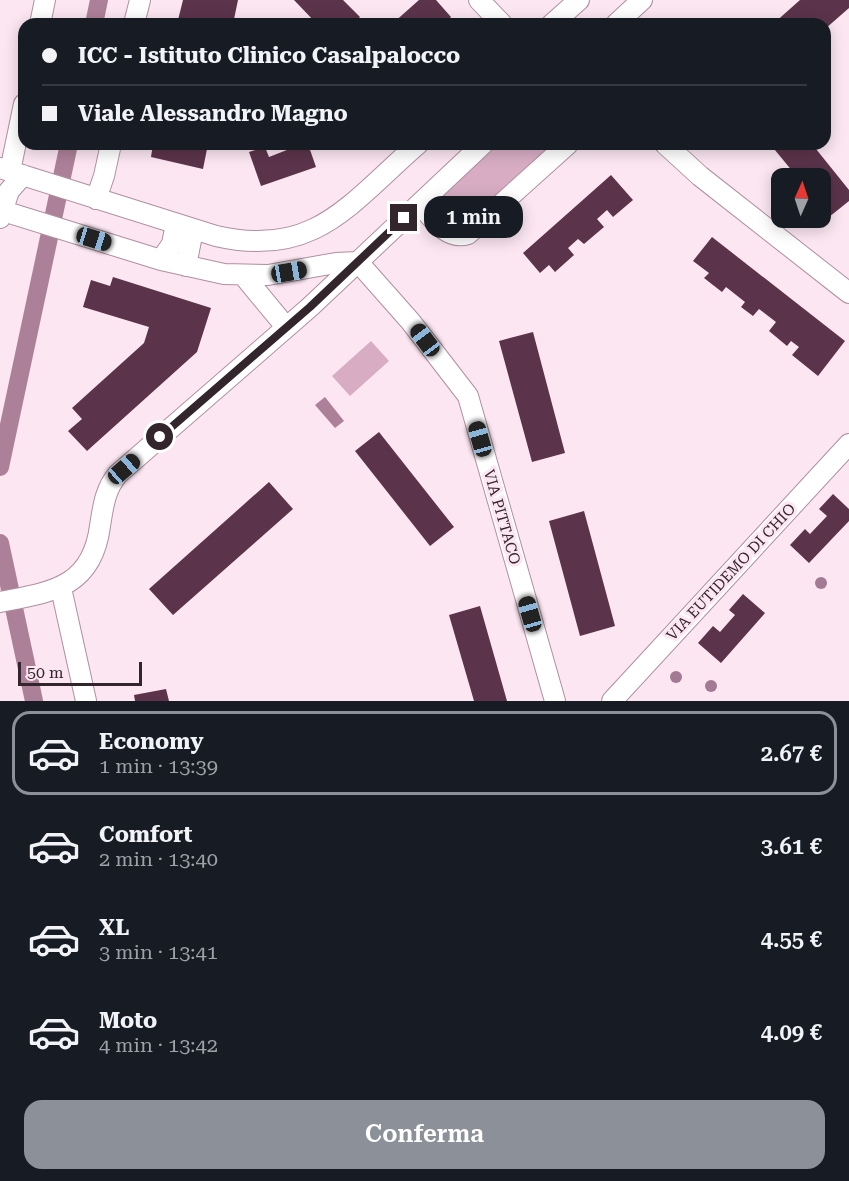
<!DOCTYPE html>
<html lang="it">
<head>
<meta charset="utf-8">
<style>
	body { margin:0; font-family:"Roboto Serif",serif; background:#20242c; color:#f1f3f6; height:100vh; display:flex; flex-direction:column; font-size:22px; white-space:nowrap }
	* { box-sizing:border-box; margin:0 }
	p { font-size:20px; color:#9ea1a6 }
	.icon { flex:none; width:33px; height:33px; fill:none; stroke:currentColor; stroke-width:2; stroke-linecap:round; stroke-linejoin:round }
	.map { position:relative; height:701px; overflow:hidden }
	.sheet { display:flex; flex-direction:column; background:#171b24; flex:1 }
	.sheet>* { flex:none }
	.hud { position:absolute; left:18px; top:18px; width:813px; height:132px; border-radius:18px; box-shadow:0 3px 15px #0003; display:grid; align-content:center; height:132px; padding:0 24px; background:#171b24 }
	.needle { width:39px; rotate:3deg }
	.fabs { position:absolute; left:771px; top:168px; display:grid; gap:12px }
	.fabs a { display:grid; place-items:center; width:60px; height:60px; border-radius:12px; background:#171b24; box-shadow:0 3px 15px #0003; font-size:30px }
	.scale { position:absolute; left:18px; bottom:15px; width:124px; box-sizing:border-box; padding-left:6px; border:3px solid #32252c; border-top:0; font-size:16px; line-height:21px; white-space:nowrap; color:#32252c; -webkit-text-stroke:4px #fbe6f1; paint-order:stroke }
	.end { position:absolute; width:27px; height:27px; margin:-14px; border:8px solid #32252c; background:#fff; box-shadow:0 0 0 3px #fff }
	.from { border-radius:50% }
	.bubble { position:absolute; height:42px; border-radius:18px; background:#171b24; box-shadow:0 3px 15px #0003; font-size:20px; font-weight:600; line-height:42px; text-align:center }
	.car { position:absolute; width:18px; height:36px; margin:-18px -9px; border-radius:8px; box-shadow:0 0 4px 2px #0007; background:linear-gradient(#222 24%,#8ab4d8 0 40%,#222 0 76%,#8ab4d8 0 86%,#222 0) }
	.hud b { display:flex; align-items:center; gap:21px; height:57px; font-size:22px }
	.hud b+b { border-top:2px solid #363941 }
	.hud i { width:15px; height:15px; background:#f1f3f6 }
	ul { padding:10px 0 0; list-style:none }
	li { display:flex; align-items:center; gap:18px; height:84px; margin:0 12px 9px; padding:0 12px; border:3px solid transparent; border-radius:18px }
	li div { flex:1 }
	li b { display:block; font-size:22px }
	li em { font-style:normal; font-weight:600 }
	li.current { border-color:#8c9099 }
	li>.icon { width:54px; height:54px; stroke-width:1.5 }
	.primary-button { display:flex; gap:12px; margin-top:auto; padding:12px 24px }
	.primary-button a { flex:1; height:69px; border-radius:18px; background:#8c9099; color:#fff; font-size:24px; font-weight:600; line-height:69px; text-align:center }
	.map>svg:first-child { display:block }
	.green { fill:#d8adc4 }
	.water { fill:#ad8099 }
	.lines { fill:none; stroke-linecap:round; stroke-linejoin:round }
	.canal { stroke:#ad8099; stroke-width:18 }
	.building { fill:#5b344b }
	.minor-casing { stroke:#b08fa1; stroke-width:22 }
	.minor { stroke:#fff; stroke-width:20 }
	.tree { fill:#a37a93 }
	.route { stroke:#32252c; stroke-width:8 }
	.labels { text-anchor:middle; stroke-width:6; stroke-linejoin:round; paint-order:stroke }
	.street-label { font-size:15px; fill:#32252c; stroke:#fbe6f1 }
</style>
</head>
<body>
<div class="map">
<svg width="849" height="701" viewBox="0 0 849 701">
	<rect width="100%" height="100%" fill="#fbe6f1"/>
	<path class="green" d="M 496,144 L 554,144 L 460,231 L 433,202 Z
		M 371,341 L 389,361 L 350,396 L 332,376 Z"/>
	<path class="water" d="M 325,397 L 344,421 L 335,428 L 315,405 Z"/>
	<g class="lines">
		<path class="canal" d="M 94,24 L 99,0
			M 0,467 L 69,144
			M 0,543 L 34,701"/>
	</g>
	<path class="building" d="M 183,0 L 238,0 L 233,24 L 177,24 Z
		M 294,0 L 343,0 L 360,17 L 353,24 L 317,24 Z
		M 419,0 L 436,0 L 451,17 L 444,24 L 392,24 Z
		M 800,0 L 849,0 L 849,8 L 825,29 L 825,24 L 773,24 Z
		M 153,144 L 208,144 L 203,169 L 151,157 Z
		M 290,144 L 308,144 L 316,167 L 261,186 L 249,152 L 265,147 L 269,157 L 292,148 Z
		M 770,144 L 812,144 L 849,190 L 849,201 L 829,217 L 820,206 L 820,178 L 798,178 Z
		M 611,175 L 633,200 L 613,217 L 607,210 L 597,219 L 604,227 L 584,244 L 578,239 L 568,248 L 574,255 L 555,272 L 549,265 L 540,273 L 523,253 Z
		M 712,237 L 845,341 L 818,376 L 792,355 L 799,347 L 791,341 L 787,346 L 769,331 L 776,322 L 759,309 L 753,316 L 741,307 L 745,302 L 726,287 L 722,292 L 704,278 L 709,273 L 693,261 Z
		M 113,277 L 211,308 L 197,352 L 87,451 L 68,431 L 82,419 L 72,408 L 144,343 L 149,327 L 83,307 L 91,280 L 110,286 Z
		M 533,332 L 565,453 L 532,462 L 499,341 Z
		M 379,432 L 454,527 L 430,546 L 355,451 Z
		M 269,482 L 293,509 L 173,615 L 149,589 Z
		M 833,494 L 849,509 L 849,521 L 809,563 L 790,545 L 805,529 L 810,534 L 827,516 L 819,509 Z
		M 584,511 L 615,626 L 580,636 L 549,521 Z
		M 743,594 L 765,613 L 721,663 L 698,643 L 713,626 L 720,632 L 735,615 L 729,610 Z
		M 480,606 L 507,701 L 474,701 L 449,615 Z
		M 166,689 L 169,701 L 135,701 L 134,695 Z"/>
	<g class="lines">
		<g class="minor-casing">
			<path id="minor" d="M 479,0 L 502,24
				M 40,24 L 45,0
				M 134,24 L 140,0
				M 552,24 L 579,0
				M 616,24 L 642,0
				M 665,144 L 700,176 L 849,293
				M 0,168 L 216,236 C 315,259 350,203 418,144
				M 10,171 L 24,104
				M 96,199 L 104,176 L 111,144
				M 420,204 C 432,218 447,241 468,234 L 568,144
				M 0,210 L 161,260 L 224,274 L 268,275 L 336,263 L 358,262
				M 0,218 L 9,191 L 23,175
				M 161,260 L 172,244 L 176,224
				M 358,262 L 411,322 L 468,396 L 555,701
				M 186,266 L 193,230
				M 243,275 L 286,327
				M 61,588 L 86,701
				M 0,602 C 51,592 92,588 100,526 C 103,507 105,489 118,474 L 310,307 L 483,144
				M 612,701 L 849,444"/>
		</g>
		<use href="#minor" class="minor"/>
	</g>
	<g class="tree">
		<circle cx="821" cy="583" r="6"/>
		<circle cx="676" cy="677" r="6"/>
		<circle cx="711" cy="686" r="6"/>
	</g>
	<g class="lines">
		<path class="route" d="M 160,437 L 310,307 L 404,218"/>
	</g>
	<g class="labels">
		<g class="street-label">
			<text transform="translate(502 517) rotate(74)" y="5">VIA PITTACO</text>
			<text transform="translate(731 572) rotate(-47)" y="5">VIA EUTIDEMO DI CHIO</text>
		</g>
	</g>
</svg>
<div class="fabs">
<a><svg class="needle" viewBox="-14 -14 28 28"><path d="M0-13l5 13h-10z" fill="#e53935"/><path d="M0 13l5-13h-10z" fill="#9ea1a6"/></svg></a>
</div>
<div class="scale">50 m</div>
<i class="end from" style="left:160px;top:437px"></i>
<i class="end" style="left:404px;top:218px"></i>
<div class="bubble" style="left:424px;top:196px;width:99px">1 min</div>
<i class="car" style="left:94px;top:239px;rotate:107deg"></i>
<i class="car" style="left:289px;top:272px;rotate:80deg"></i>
<i class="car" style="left:425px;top:340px;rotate:323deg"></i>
<i class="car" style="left:480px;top:439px;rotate:344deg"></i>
<i class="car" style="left:124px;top:469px;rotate:49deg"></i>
<i class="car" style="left:530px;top:614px;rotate:344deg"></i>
<div class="hud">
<b><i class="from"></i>ICC - Istituto Clinico Casalpalocco</b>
<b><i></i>Viale Alessandro Magno</b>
</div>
</div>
<section class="sheet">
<ul>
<li class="current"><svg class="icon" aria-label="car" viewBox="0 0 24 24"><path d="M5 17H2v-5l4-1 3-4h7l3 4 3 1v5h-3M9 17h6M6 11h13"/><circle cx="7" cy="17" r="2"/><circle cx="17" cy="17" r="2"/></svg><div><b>Economy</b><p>1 min · 13:39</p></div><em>2.67 €</em></li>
<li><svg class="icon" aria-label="car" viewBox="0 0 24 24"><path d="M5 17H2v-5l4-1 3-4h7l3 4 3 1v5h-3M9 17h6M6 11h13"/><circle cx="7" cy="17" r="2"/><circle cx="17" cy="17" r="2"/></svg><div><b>Comfort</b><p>2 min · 13:40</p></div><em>3.61 €</em></li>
<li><svg class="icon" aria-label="car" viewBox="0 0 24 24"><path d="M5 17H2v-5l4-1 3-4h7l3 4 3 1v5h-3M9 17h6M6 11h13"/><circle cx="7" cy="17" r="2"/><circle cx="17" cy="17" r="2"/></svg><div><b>XL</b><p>3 min · 13:41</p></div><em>4.55 €</em></li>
<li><svg class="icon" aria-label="car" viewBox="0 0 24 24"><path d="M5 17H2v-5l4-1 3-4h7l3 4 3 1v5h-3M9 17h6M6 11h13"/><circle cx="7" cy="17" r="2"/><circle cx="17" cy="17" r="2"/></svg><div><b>Moto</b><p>4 min · 13:42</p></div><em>4.09 €</em></li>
</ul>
<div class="primary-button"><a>Conferma</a></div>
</section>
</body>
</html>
